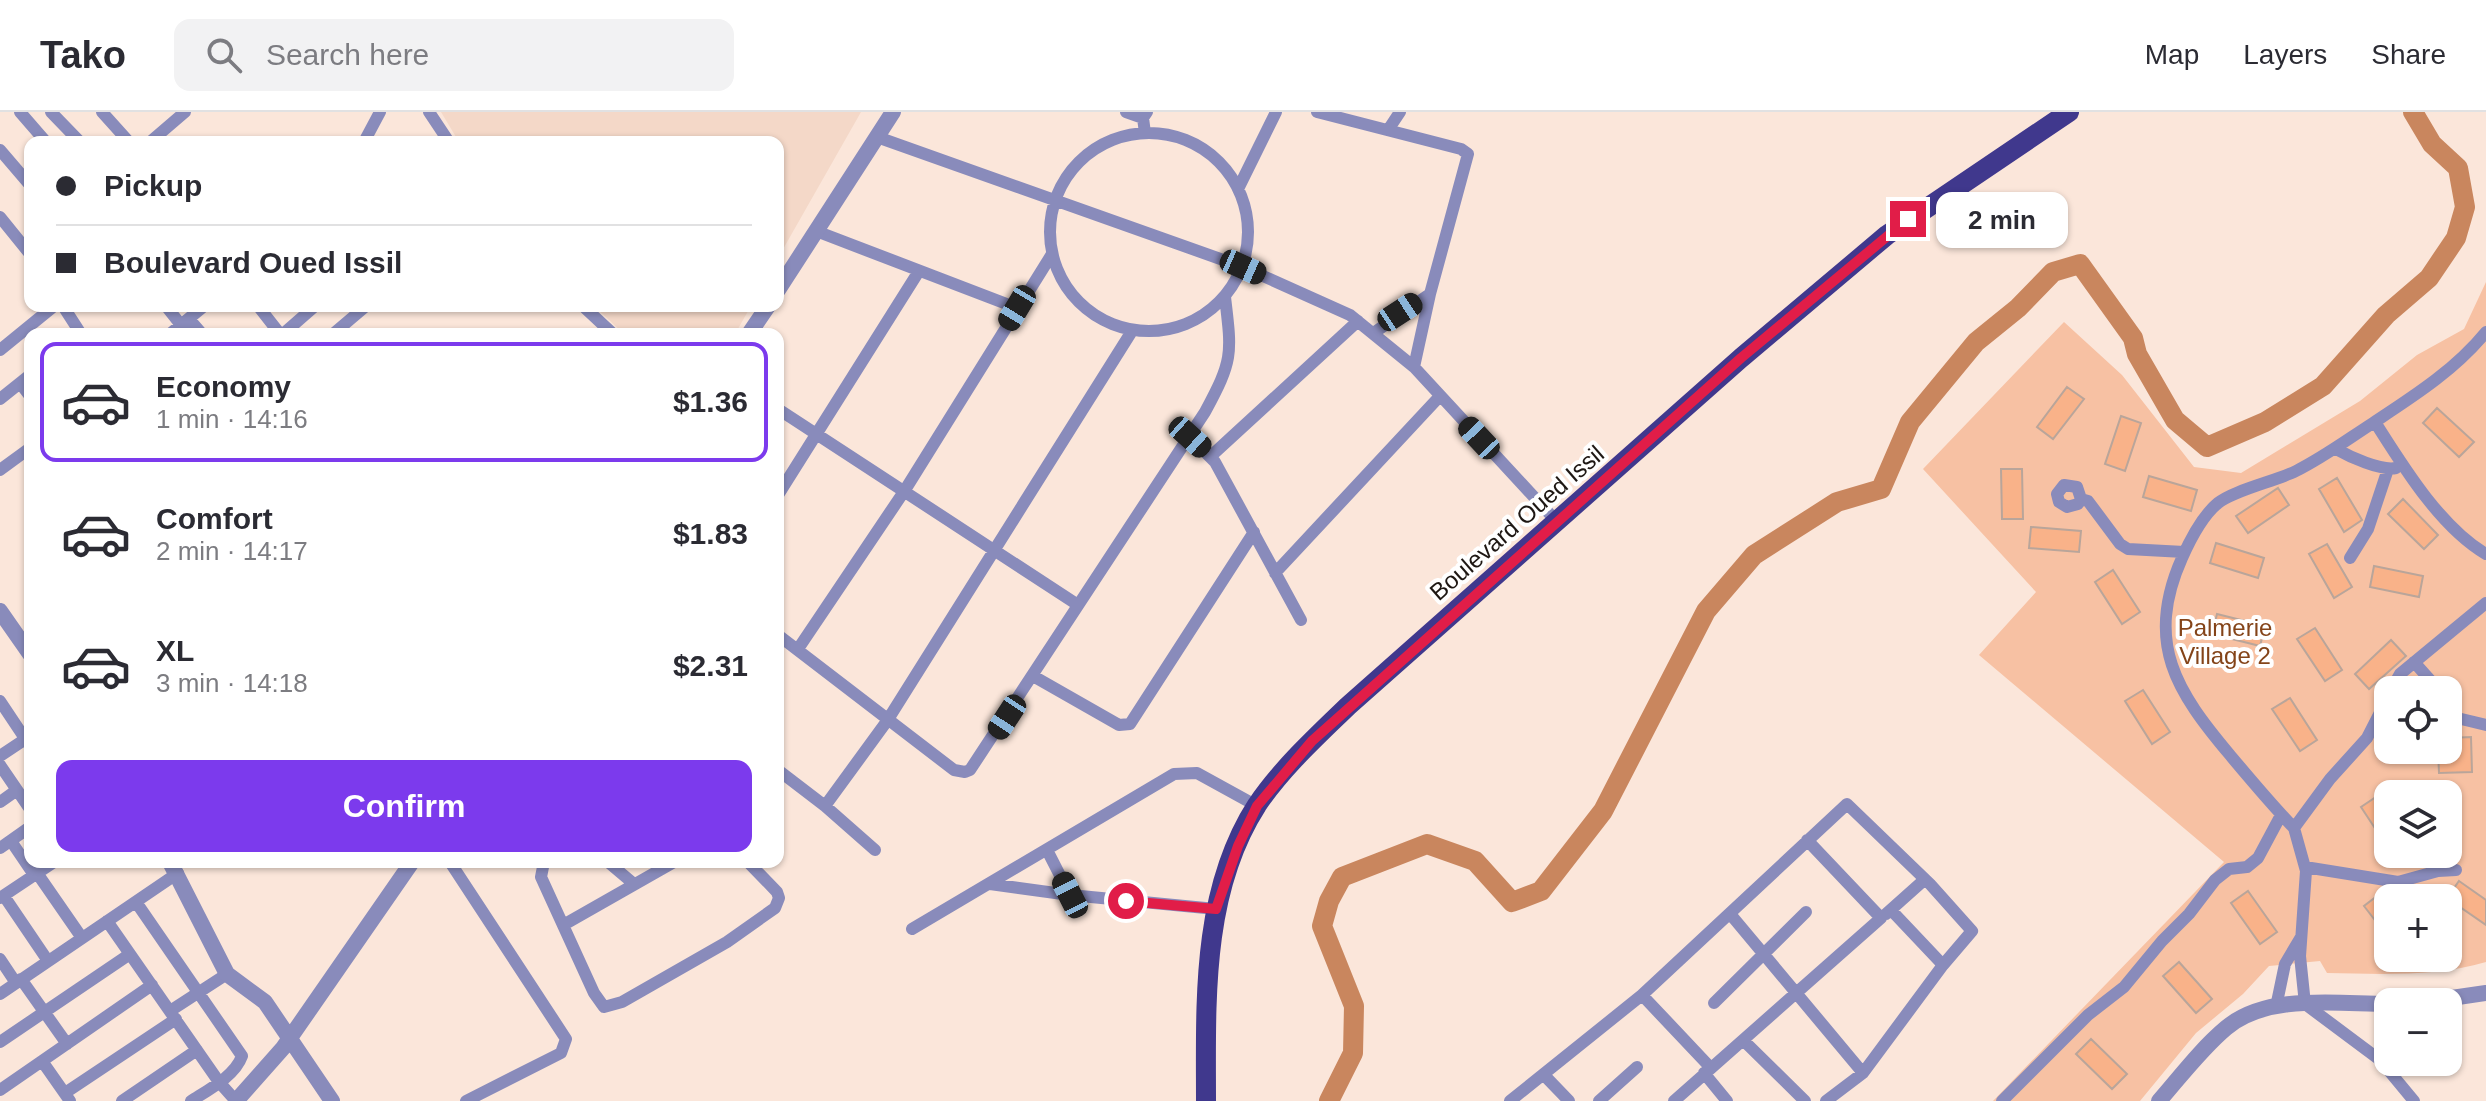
<!DOCTYPE html>
<html lang="en">
<head>
<meta charset="utf-8">
<style>
	body { margin:0; font-family:Arial,sans-serif; background:#f2f2f3; color:#2b2b33; height:100vh; display:flex; flex-direction:column; font-size:30px; white-space:nowrap }
	* { box-sizing:border-box; margin:0 }
	p { font-size:26px; color:#7c7c81 }
	.icon { flex:none; width:44px; height:44px; fill:none; stroke:currentColor; stroke-width:2; stroke-linecap:round; stroke-linejoin:round }
	.map { position:relative; flex:1; overflow:hidden }
	.panel { position:absolute; left:24px; top:216px; width:760px; height:540px; display:flex; flex-direction:column; background:#fff; border-radius:16px; box-shadow:0 2px 6px #0004 }
	.panel>* { flex:none }
	.banner { position:absolute; left:24px; top:24px; width:760px; height:176px; border-radius:16px; box-shadow:0 2px 6px #0004; display:grid; align-content:center; height:176px; padding:0 32px; background:#fff }
	.tools { position:absolute; left:2374px; top:564px; display:grid; gap:16px }
	.tools a { display:grid; place-items:center; width:88px; height:88px; border-radius:16px; background:#fff; box-shadow:0 2px 6px #0004; font-size:40px }
	.end { position:absolute; width:36px; height:36px; margin:-18px; border:10px solid #e11d48; background:#fff; box-shadow:0 0 0 4px #fff }
	.from { border-radius:50% }
	.bubble { position:absolute; height:56px; border-radius:16px; background:#fff; box-shadow:0 2px 6px #0004; font-size:26px; font-weight:700; line-height:56px; text-align:center }
	.car { position:absolute; width:24px; height:48px; margin:-24px -12px; border-radius:10px; box-shadow:0 0 6px 2px #0007; background:linear-gradient(#222 24%,#8ab4d8 0 40%,#222 0 76%,#8ab4d8 0 86%,#222 0) }
	.banner b { display:flex; align-items:center; gap:28px; height:76px; font-size:30px }
	.banner b+b { border-top:2px solid #e1e1e2 }
	.banner i { width:20px; height:20px; background:#2b2b33 }
	ul { padding:14px 0 0; list-style:none }
	li { display:flex; align-items:center; gap:24px; height:120px; margin:0 16px 12px; padding:0 16px; border:4px solid transparent; border-radius:16px }
	li div { flex:1 }
	li b { display:block; font-size:30px }
	li em { font-style:normal; font-weight:700 }
	li.current { border-color:#7c3aed }
	li>.icon { width:72px; height:72px; stroke-width:1.5 }
	.action { display:flex; gap:16px; margin-top:auto; padding:16px 32px }
	.action a { flex:1; height:92px; border-radius:16px; background:#7c3aed; color:#fff; font-size:32px; font-weight:700; line-height:92px; text-align:center }
	header { display:flex; align-items:center; gap:48px; box-sizing:border-box; height:112px; padding:0 40px; background:#fff; border-bottom:2px solid #e1e1e2 }
	header strong { font-size:38px }
	nav { display:flex; gap:44px; margin-inline-start:auto; font-size:28px }
	.search { width:560px; height:72px; background:#f2f2f3; display:flex; align-items:center; gap:20px; box-sizing:border-box; padding:0 28px; border-radius:16px; color:#7c7c81; font-size:30px }
	.map>svg:first-child { display:block }
	.built { fill:#f4d8c8 }
	.green { fill:#f7c1a3; fill-rule:evenodd }
	.lines { fill:none; stroke-linecap:round; stroke-linejoin:round }
	.river { stroke:#c9865e; stroke-width:20 }
	.building { fill:#f9b289; stroke:#b9a59a; stroke-width:2 }
	.minor { stroke:#898bbb; stroke-width:12 }
	.tertiary { stroke:#898bbb; stroke-width:16 }
	.primary { stroke:#40388d; stroke-width:20 }
	.route { stroke:#e11d48; stroke-width:10 }
	.labels { text-anchor:middle; stroke-width:8; stroke-linejoin:round; paint-order:stroke }
	.street-label { font-size:24px; fill:#1e1713; stroke:#fff }
	.park-label { font-size:24px; fill:#844419; stroke:#fff }
</style>
</head>
<body>
<header>
<strong>Tako</strong>
<div class="search"><svg class="icon" aria-label="search" viewBox="0 0 24 24"><circle cx="10" cy="10" r="6"/><path d="M15 15l6 6"/></svg>Search here</div>
<nav><a>Map</a><a>Layers</a><a>Share</a></nav>
</header>
<div class="map">
<svg width="2486" height="989" viewBox="0 0 2486 989">
	<rect width="100%" height="100%" fill="#fbe6da"/>
	<path class="built" d="M 441,0 L 861,0 L 778,146 L 778,30 L 459,30 Z
		M 594,194 L 751,194 L 735,222 L 624,222 Z"/>
	<path class="green" d="M 2486,170 L 2486,850 C 2436,865 2379,862 2327,861 L 2320,849 L 2269,854 L 2243,882 L 2196,921 L 2140,989 L 1993,989 L 2224,750 L 1979,543 L 2036,480 L 1923,357 L 2064,210 L 2122,263 L 2194,355 L 2241,361 L 2360,289 L 2417,243 L 2464,217 ZM 2388,578 L 2448,578 L 2448,638 L 2388,638 ZM 2388,682 L 2448,682 L 2448,742 L 2388,742 ZM 2388,786 L 2448,786 L 2448,846 L 2388,846 Z"/>
	<g class="lines">
		<path class="river" d="M 1329,989 L 1353,941 L 1354,894 L 1322,814 L 1329,789 L 1342,765 L 1427,732 L 1475,749 L 1512,790 L 1541,779 L 1603,699 L 1706,499 L 1754,443 L 1837,390 L 1881,377 L 1910,310 L 1976,230 L 2018,196 L 2053,160 L 2080,152 L 2133,226 L 2137,242 L 2175,308 L 2207,335 L 2265,310 L 2323,274 L 2386,203 L 2429,166 L 2456,126 L 2465,95 L 2458,56 L 2432,32 L 2413,0"/>
	</g>
	<path class="building" d="M 2067,275 L 2084,287 L 2053,327 L 2037,315 Z
		M 2437,296 L 2474,330 L 2459,345 L 2423,311 Z
		M 2121,304 L 2141,311 L 2125,359 L 2105,352 Z
		M 2001,357 L 2022,357 L 2023,407 L 2002,407 Z
		M 2149,364 L 2197,378 L 2191,399 L 2143,385 Z
		M 2337,366 L 2362,408 L 2344,420 L 2319,377 Z
		M 2278,376 L 2289,393 L 2248,421 L 2236,404 Z
		M 2403,387 L 2438,423 L 2424,437 L 2388,402 Z
		M 2031,415 L 2081,419 L 2079,440 L 2029,436 Z
		M 2216,431 L 2264,446 L 2258,466 L 2210,451 Z
		M 2327,432 L 2352,475 L 2334,486 L 2309,442 Z
		M 2374,454 L 2423,464 L 2419,485 L 2370,475 Z
		M 2113,458 L 2140,500 L 2122,512 L 2095,470 Z
		M 2217,502 L 2265,514 L 2260,534 L 2212,522 Z
		M 2315,516 L 2342,558 L 2325,569 L 2297,527 Z
		M 2391,528 L 2406,544 L 2369,577 L 2355,562 Z
		M 2143,578 L 2170,620 L 2152,632 L 2125,589 Z
		M 2290,586 L 2317,628 L 2300,639 L 2272,597 Z
		M 2471,625 L 2472,660 L 2439,661 L 2438,638 L 2448,638 L 2448,626 Z
		M 2379,683 L 2388,697 L 2388,736 L 2361,695 Z
		M 2459,769 L 2486,788 L 2486,813 L 2447,786 Z
		M 2248,779 L 2277,820 L 2260,832 L 2231,791 Z
		M 2381,781 L 2388,790 L 2388,825 L 2364,794 Z
		M 2179,850 L 2212,887 L 2196,901 L 2163,864 Z
		M 2091,927 L 2127,962 L 2112,977 L 2076,942 Z"/>
	<g class="lines">
		<path class="minor" d="M 20,0 L 46,30
			M 51,0 L 80,30
			M 102,0 L 129,30
			M 429,0 L 449,30
			M 1126,0 L 1143,6
			M 1317,0 L 1461,37 L 1468,42 L 1430,182 L 1414,255
			M 1388,18 L 1400,0
			M1050 120a99 99 0 1 1 198 0a99 99 0 1 1-198 0Z
			M 1145,21 L 1143,6 L 1147,0
			M 877,25 L 1243,155 L 1350,203 L 1414,255 L 1558,411
			M 150,30 L 185,0
			M 364,30 L 380,0
			M 0,38 L 30,73
			M 1238,77 L 1276,0
			M 0,105 L 30,142
			M 816,119 L 1017,196
			M 63,194 L 81,222
			M 166,194 L 181,213
			M 258,194 L 280,222
			M 583,194 L 613,222
			M 189,207 L 202,222
			M 1375,220 L 1430,182
			M 170,222 L 204,194
			M 283,222 L 315,194
			M 333,222 L 366,194
			M 0,238 L 54,194
			M 20,271 L 30,284
			M 0,287 L 30,263
			M 778,297 L 1078,493
			M 2375,310 C 2403,354 2440,415 2486,442
			M 1190,325 L 1215,350 L 1301,508
			M 2336,337 C 2350,345 2381,359 2396,356
			M 1211,344 L 1358,209
			M 0,358 L 30,336
			M 778,383 L 919,159
			M 2081,387 L 2078,392 L 2067,395 L 2059,390 L 2057,382 L 2064,373 L 2077,375 L 2081,387 L 2088,389 L 2120,432 L 2128,437 L 2184,440
			M 2350,446 L 2368,417 L 2388,357
			M 1275,461 L 1440,284
			M 778,523 L 954,658 L 965,660 L 970,658 L 1205,300 C 1233,248 1232,243 1225,185
			M 798,537 L 905,378 L 1052,142
			M 2414,550 L 2439,578
			M 1033,564 L 1119,613 L 1130,612 L 1254,420
			M 2391,578 L 2400,562 L 2486,491
			M 2388,585 L 2367,626 L 2330,667 L 2294,716 L 2306,759 L 2300,844 L 2305,892 L 2380,948 L 2414,989
			M 0,589 L 30,634
			M 2448,600 L 2453,605 L 2486,613
			M 0,644 L 30,624
			M 0,653 L 30,697
			M 778,658 L 825,694 L 875,738
			M 0,690 L 17,678
			M 825,694 L 887,609 L 1132,219
			M 2294,716 C 2271,692 2251,668 2230,643 C 2177,580 2144,531 2182,446 C 2190,428 2202,404 2218,391 C 2234,378 2276,369 2296,359 C 2324,345 2348,327 2373,311 C 2414,284 2455,258 2486,220
			M 11,729 L 34,763
			M 0,736 L 30,715
			M 1047,738 L 1070,783
			M 450,750 L 566,927 L 561,941 L 466,989
			M 544,750 L 541,765 L 594,881 L 604,895 L 622,890 L 727,830 L 775,796 L 779,786 L 777,780 L 748,750
			M 608,750 L 634,772
			M 2305,755 L 2398,770 L 2438,759 L 2456,758
			M 37,761 L 82,826
			M 990,772 L 1070,783 L 1216,797
			M 4,784 L 48,849
			M 0,786 L 54,750
			M 136,790 L 242,944 C 235,964 208,978 191,989
			M 1891,798 L 1943,853
			M 1886,802 L 1923,769
			M 1731,803 L 1863,961
			M 107,809 L 219,970 L 236,989
			M 565,812 L 674,750
			M 912,817 L 1174,662 L 1197,661 L 1257,694
			M 0,847 L 16,871
			M 21,867 L 67,932
			M 0,882 L 178,761
			M 1642,883 L 1710,955
			M 1714,891 L 1806,800
			M 2276,895 L 2285,852 L 2301,825
			M 170,899 L 227,862
			M 1744,929 L 1805,989
			M 0,930 L 130,842
			M 42,949 L 70,989
			M 1704,961 L 1727,989
			M 1544,963 L 1569,989
			M 0,978 L 152,873
			M 65,981 L 176,907
			M 122,989 L 197,938
			M 1510,989 L 1642,883 L 1847,692 L 1930,772 L 1972,819 L 1943,853 L 1863,961 L 1826,989
			M 1599,989 L 1637,955
			M 1674,989 L 1881,806 L 1807,728
			M 2002,989 L 2088,903 L 2124,875 L 2162,829 L 2189,802 L 2215,768 L 2229,757 L 2247,755 L 2258,746 L 2281,703"/>
		<path class="tertiary" d="M 778,178 L 893,0
			M 749,222 L 768,194
			M 0,499 L 30,542
			M 170,750 L 227,862 L 265,890 L 332,989
			M 2424,890 L 2486,881
			M 236,989 L 283,936 L 412,750
			M 2159,989 C 2180,965 2201,937 2226,916 C 2267,881 2338,892 2388,892"/>
		<path class="primary" d="M 1206,989 C 1206,890 1201,780 1257,693 C 1282,656 1316,625 1348,594 L 1741,246 L 1887,123 L 2069,0"/>
	</g>
	<g class="lines">
		<path class="route" d="M 1126,789 L 1216,797 L 1238,734 L 1257,694 L 1312,629 L 1741,246 L 1908,107"/>
	</g>
	<g class="labels">
		<g class="street-label">
			<text transform="translate(1517 411) rotate(-41)" y="8">Boulevard Oued Issil</text>
		</g>
		<g class="park-label">
			<text x="2225" y="524">Palmerie<tspan x="2225" dy="28">Village 2</tspan></text>
		</g>
	</g>
</svg>
<div class="tools">
<a><svg class="icon" aria-label="locate" viewBox="0 0 24 24"><circle cx="12" cy="12" r="6"/><path d="M12 2v4M12 18v4M2 12h4M18 12h4"/></svg></a>
<a><svg class="icon" aria-label="layers" viewBox="0 0 24 24"><path d="M12 4l9 5-9 5-9-5zM3 14l9 5 9-5"/></svg></a>
<a>+</a>
<a>−</a>
</div>
<i class="end from" style="left:1126px;top:789px"></i>
<i class="end" style="left:1908px;top:107px"></i>
<div class="bubble" style="left:1936px;top:80px;width:132px">2 min</div>
<i class="car" style="left:1243px;top:155px;rotate:114deg"></i>
<i class="car" style="left:1017px;top:196px;rotate:211deg"></i>
<i class="car" style="left:1400px;top:200px;rotate:57deg"></i>
<i class="car" style="left:1190px;top:325px;rotate:132deg"></i>
<i class="car" style="left:1479px;top:326px;rotate:317deg"></i>
<i class="car" style="left:1007px;top:605px;rotate:213deg"></i>
<i class="car" style="left:1070px;top:783px;rotate:333deg"></i>
<div class="banner">
<b><i class="from"></i>Pickup</b>
<b><i></i>Boulevard Oued Issil</b>
</div>
<section class="panel">
<ul>
<li class="current"><svg class="icon" aria-label="car" viewBox="0 0 24 24"><path d="M5 17H2v-5l4-1 3-4h7l3 4 3 1v5h-3M9 17h6M6 11h13"/><circle cx="7" cy="17" r="2"/><circle cx="17" cy="17" r="2"/></svg><div><b>Economy</b><p>1 min · 14:16</p></div><em>$1.36</em></li>
<li><svg class="icon" aria-label="car" viewBox="0 0 24 24"><path d="M5 17H2v-5l4-1 3-4h7l3 4 3 1v5h-3M9 17h6M6 11h13"/><circle cx="7" cy="17" r="2"/><circle cx="17" cy="17" r="2"/></svg><div><b>Comfort</b><p>2 min · 14:17</p></div><em>$1.83</em></li>
<li><svg class="icon" aria-label="car" viewBox="0 0 24 24"><path d="M5 17H2v-5l4-1 3-4h7l3 4 3 1v5h-3M9 17h6M6 11h13"/><circle cx="7" cy="17" r="2"/><circle cx="17" cy="17" r="2"/></svg><div><b>XL</b><p>3 min · 14:18</p></div><em>$2.31</em></li>
</ul>
<div class="action"><a>Confirm</a></div>
</section>
</div>
</body>
</html>
